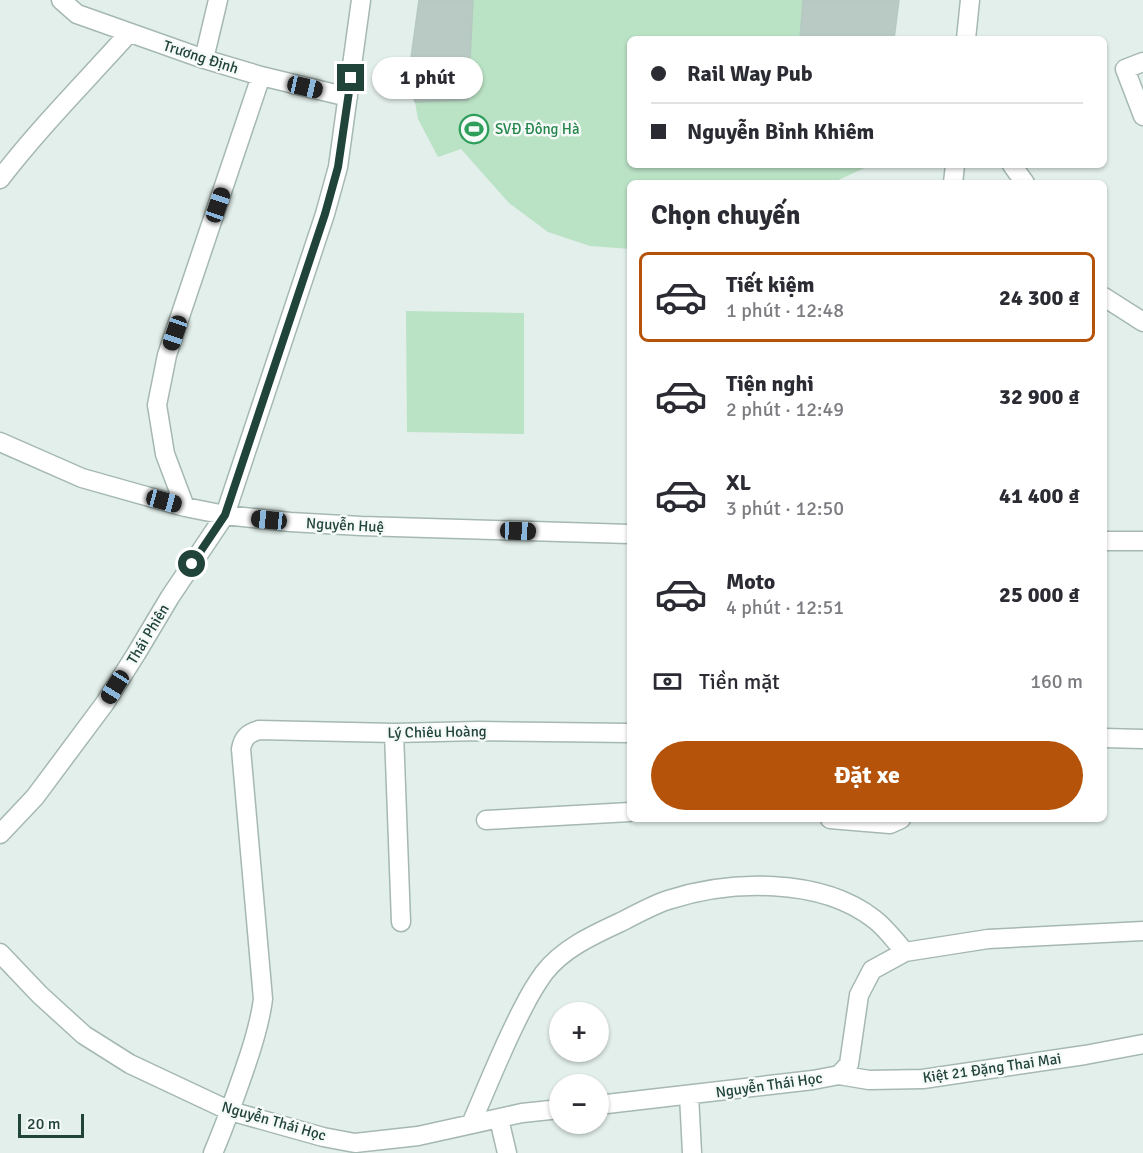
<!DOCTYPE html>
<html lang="vi">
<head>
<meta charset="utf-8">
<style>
	body { margin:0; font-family:Signika,sans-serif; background:#f7f7f7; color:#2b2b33; height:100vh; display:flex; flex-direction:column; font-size:22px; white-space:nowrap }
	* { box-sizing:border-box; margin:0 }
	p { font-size:20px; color:#7c7c81 }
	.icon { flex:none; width:33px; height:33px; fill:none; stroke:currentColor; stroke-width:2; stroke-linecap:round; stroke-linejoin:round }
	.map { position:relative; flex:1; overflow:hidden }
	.sheet { position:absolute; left:627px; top:180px; width:480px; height:642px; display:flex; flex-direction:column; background:#fff; border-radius:9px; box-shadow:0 2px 4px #0004 }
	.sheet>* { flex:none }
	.top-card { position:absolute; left:627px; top:36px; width:480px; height:132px; border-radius:9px; box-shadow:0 2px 4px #0004; display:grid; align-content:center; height:132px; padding:0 24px; background:#fff }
	.fabs { position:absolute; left:549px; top:1002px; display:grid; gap:12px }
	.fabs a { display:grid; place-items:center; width:60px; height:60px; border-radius:50%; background:#fff; box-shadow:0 2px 4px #0004; font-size:30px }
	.scale { position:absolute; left:18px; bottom:15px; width:66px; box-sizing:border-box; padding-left:6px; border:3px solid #20433a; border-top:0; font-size:16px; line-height:21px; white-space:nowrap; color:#20433a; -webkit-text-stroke:4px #f5faf8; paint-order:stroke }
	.end { position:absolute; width:27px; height:27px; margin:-14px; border:8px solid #20433a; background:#fff; box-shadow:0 0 0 3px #fff }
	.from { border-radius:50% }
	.bubble { position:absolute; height:42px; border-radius:21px; background:#fff; box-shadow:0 2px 4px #0004; font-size:20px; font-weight:700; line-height:42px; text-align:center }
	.car { position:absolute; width:18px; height:36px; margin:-18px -9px; border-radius:8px; box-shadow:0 0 4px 2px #0007; background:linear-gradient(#222 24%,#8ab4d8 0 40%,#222 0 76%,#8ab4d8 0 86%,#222 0) }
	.top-card b { display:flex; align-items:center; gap:21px; height:57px; font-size:22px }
	.top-card b+b { border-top:2px solid #e1e1e2 }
	.top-card i { width:15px; height:15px; background:#2b2b33 }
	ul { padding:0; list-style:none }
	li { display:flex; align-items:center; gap:18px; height:90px; margin:0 12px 9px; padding:0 12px; border:3px solid transparent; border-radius:9px }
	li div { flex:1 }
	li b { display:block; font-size:22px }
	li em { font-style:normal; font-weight:700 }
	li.on { border-color:#b45309 }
	li>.icon { width:54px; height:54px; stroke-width:1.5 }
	h2 { padding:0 24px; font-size:27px; line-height:72px }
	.pay { display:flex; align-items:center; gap:15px; height:66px; padding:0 24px; font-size:22px }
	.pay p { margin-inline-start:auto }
	.action { display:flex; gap:12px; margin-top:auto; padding:12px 24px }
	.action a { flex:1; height:69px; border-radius:36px; background:#b45309; color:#fff; font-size:24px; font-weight:700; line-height:69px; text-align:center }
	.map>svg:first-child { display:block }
	.park { fill:#bae2c5 }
	.building { fill:#b8cac3; stroke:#b5c9c1; stroke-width:1.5 }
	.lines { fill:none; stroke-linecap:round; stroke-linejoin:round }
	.minor-casing { stroke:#a5b8b2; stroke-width:21 }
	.minor { stroke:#fff; stroke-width:18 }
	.route { stroke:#20433a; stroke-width:8 }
	.labels { text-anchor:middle; stroke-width:5; stroke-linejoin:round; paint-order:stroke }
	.street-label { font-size:15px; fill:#20433a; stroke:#f5faf8 }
	.leisure-label { font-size:15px; fill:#27864d; stroke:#f5faf8; text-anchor:start }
</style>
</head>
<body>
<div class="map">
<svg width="1143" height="1153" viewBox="0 0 1143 1153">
	<rect width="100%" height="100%" fill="#e3efea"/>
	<path class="park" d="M 421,0 L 893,0 L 890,39 L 630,39 L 630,165 L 871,165 L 832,183 L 630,183 L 630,249 L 590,246 L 548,232 L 509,203 L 461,149 L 438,157 L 418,119 L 415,102 Z
		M 406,311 L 524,313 L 524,434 L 407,432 Z"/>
	<path class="building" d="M 419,0 L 473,0 L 468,100 L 415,102 L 411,86 L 410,65 Z
		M 803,0 L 899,0 L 894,39 L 800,39 Z"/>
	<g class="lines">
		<g class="minor-casing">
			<path id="minor" d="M 61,0 L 77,14 L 204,59 L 261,76 L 348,97
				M 966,39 L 970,0
				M 204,59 L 218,0
				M 1143,62 L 1125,69 L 1143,116
				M 1012,165 L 1025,183
				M 0,179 C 39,128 86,81 129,33
				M 953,183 L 955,165
				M 1104,297 L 1143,322
				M 0,442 L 82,478 L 185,507 L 225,515 L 290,522 L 361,526 L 630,534
				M 185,507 L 165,454 L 157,405 L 167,355 L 261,76
				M 1104,541 L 1143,541
				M 394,733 L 401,922
				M 1104,738 L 1143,739
				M 830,819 L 890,824 L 901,819
				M 486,820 L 630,812
				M 0,834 L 35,797 L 105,703 L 136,654 L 170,597 L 225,515 L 325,214 L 338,167 L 361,0
				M 0,953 L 40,995 L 84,1035 L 130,1064 L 230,1111 L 273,1123 L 323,1137 L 355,1143 L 418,1136 L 522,1113 L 560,1109
				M 839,1075 L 869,1080 L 923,1079 L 1085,1055 L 1143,1044
				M 689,1095 L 692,1153
				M 598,1105 L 813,1080 L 839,1075 L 849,1064 L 859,995 L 872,970 L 905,952 L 988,939 L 1143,931
				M 499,1119 L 507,1153
				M 471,1124 C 488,1085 503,1046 523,1008 C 529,996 536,984 544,973 C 563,948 595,934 623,921 C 638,913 653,905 668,900 C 730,880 820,877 874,919 C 886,928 895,941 905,952
				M 213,1153 C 225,1125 235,1097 245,1068 C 253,1045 260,1023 263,999 L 241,749 C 243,738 248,733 259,730 L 394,733 L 479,731 L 630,733"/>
		</g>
		<use href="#minor" class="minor"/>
	</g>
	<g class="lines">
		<path class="route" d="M 192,564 L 225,515 L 325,214 L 338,167 L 351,78"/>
	</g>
	<defs>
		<g id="stadium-ring" transform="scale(1.5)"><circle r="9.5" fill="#f5faf8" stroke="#2e9e5b" stroke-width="1.5"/><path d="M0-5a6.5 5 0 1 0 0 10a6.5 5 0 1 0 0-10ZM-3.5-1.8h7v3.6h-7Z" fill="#2e9e5b"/></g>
	</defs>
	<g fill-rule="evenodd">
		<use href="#stadium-ring" x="474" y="129"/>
	</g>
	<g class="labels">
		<g class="street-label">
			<text transform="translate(201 57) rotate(18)" y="5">Trương Định</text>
			<text transform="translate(345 525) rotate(3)" y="5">Nguyễn Huệ</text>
			<text transform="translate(148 634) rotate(-59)" y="5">Thái Phiên</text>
			<text transform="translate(437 732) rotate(-1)" y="5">Lý Chiêu Hoàng</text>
			<text transform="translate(992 1068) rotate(-8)" y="5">Kiệt 21 Đặng Thai Mai</text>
			<text transform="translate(769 1085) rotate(-8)" y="5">Nguyễn Thái Học</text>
			<text transform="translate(274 1121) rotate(16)" y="5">Nguyễn Thái Học</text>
		</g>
		<g class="leisure-label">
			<text x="495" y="134">SVĐ Đông Hà</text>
		</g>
	</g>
</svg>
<div class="fabs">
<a>+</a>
<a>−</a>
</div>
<div class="scale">20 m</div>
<i class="end from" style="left:192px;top:564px"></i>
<i class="end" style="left:351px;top:78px"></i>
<div class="bubble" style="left:372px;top:57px;width:111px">1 phút</div>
<i class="car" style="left:305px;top:87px;rotate:103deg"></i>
<i class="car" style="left:218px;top:205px;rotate:19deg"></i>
<i class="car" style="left:175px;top:333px;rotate:199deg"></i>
<i class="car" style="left:164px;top:501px;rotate:105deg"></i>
<i class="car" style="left:269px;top:520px;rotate:276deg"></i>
<i class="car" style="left:518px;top:531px;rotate:92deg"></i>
<i class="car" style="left:115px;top:687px;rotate:212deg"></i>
<div class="top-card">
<b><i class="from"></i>Rail Way Pub</b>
<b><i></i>Nguyễn Bỉnh Khiêm</b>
</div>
<section class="sheet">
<h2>Chọn chuyến</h2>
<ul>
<li class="on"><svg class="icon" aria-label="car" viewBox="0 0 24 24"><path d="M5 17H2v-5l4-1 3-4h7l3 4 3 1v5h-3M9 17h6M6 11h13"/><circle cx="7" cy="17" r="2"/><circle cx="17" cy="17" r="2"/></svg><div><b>Tiết kiệm</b><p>1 phút · 12:48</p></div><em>24 300 ₫</em></li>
<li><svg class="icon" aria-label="car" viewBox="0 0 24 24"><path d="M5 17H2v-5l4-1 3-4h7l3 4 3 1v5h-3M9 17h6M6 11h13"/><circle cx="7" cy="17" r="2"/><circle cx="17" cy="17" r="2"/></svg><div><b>Tiện nghi</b><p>2 phút · 12:49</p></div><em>32 900 ₫</em></li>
<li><svg class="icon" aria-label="car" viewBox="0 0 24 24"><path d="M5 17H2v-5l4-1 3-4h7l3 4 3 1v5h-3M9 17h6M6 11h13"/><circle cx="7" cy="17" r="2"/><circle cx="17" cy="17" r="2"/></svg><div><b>XL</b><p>3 phút · 12:50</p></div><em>41 400 ₫</em></li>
<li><svg class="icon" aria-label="car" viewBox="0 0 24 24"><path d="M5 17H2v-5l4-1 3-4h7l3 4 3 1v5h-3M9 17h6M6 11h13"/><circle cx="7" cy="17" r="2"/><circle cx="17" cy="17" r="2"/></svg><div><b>Moto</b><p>4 phút · 12:51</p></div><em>25 000 ₫</em></li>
</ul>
<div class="pay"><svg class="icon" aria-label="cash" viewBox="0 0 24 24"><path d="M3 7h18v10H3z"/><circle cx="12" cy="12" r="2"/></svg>Tiền mặt<p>160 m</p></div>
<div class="action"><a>Đặt xe</a></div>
</section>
</div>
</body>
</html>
